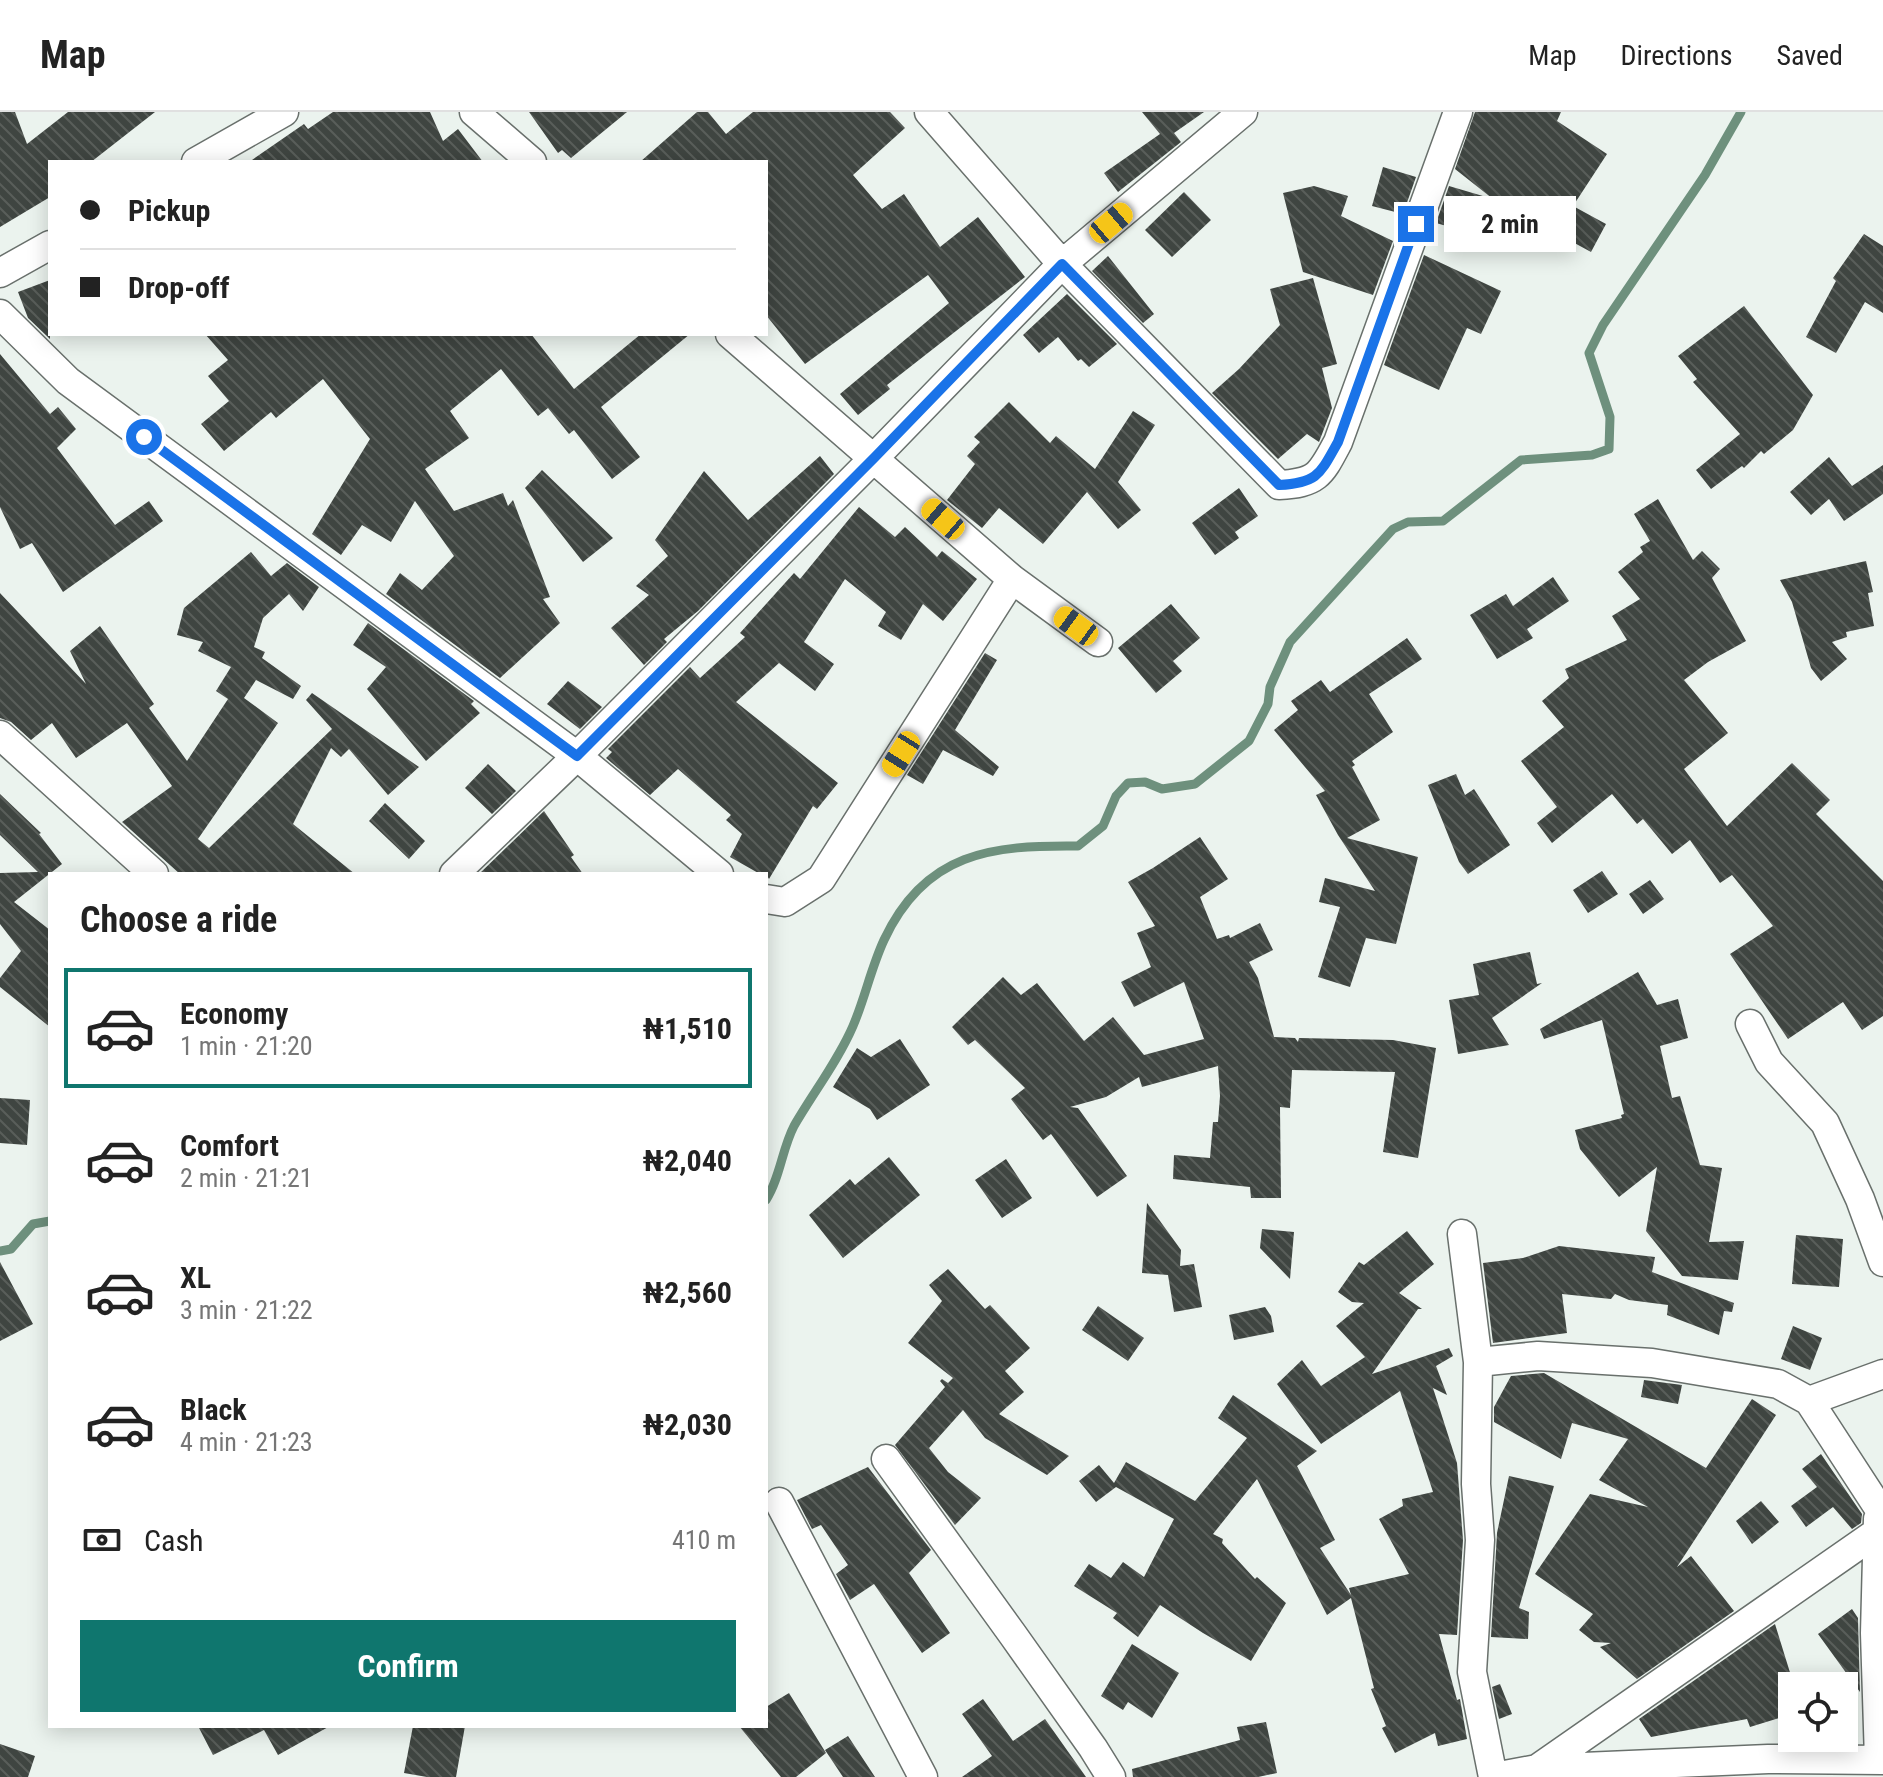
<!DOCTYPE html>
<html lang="en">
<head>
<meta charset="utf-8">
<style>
	body { margin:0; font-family:"Roboto Condensed",sans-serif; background:#f6f6f6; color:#222; height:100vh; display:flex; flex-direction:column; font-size:30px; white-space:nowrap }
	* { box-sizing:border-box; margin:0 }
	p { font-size:26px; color:#767676 }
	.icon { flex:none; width:44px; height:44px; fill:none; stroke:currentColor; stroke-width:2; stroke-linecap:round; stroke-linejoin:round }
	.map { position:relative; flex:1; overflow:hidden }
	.drawer { position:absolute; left:48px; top:760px; width:720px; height:856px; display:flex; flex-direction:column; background:#fff; border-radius:0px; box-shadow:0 4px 20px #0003 }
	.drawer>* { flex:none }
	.banner { position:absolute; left:48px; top:48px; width:720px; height:176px; border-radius:0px; box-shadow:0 4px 20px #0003; display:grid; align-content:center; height:176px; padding:0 32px; background:#fff }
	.fabs { position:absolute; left:1778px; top:1560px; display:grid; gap:16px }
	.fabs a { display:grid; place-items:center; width:80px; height:80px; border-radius:0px; background:#fff; box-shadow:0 4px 20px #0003; font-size:40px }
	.end { position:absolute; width:36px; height:36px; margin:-18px; border:10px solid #1a73e8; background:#fff; box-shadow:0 0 0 4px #fff }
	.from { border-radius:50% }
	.bubble { position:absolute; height:56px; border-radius:0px; background:#fff; box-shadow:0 4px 20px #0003; font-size:26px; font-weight:700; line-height:56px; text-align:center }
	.car { position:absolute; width:24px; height:48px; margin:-24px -12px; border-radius:10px; box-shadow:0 0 6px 2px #0007; background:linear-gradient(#f5c518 24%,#345 0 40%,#f5c518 0 76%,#345 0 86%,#f5c518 0) }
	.banner b { display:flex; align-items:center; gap:28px; height:76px; font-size:30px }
	.banner b+b { border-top:2px solid #e0e0e0 }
	.banner i { width:20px; height:20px; background:#222 }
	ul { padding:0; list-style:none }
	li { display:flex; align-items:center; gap:24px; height:120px; margin:0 16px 12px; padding:0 16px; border:4px solid transparent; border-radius:0px }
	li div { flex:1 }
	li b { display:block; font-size:30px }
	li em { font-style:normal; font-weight:700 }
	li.selected { border-color:#0f766e }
	li>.icon { width:72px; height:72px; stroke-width:1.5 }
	h2 { padding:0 32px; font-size:36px; line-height:96px }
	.pay { display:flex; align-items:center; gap:20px; height:88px; padding:0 32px; font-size:30px }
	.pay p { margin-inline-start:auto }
	.cta { display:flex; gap:16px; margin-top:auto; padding:16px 32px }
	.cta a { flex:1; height:92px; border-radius:0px; background:#0f766e; color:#fff; font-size:32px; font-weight:700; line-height:92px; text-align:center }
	header { display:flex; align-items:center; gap:48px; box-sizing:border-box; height:112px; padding:0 40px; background:#fff; border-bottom:2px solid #e0e0e0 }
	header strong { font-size:38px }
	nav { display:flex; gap:44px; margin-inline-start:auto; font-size:28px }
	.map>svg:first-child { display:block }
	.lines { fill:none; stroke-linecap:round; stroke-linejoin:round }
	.stream { stroke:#6e907d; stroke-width:9 }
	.building { fill:url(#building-back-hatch) }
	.street-casing { stroke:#69706c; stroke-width:31 }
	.street { stroke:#fff; stroke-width:28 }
	.route { stroke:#1a73e8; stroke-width:10 }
</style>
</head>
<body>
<header>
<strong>Map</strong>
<nav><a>Map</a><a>Directions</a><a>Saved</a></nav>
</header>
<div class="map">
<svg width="1883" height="1665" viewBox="0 0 1883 1665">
	<defs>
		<pattern id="building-back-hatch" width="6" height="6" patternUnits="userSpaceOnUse" patternTransform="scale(2)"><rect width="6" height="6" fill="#3f4541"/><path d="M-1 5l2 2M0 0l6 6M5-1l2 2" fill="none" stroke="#595e5a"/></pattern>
	</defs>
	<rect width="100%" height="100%" fill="#ebf3ee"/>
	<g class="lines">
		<path class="stream" d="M 766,1088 C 780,1066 782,1037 794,1014 C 813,981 838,949 853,914 C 865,886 871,856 884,828 C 925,740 992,733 1078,734 L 1103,714 L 1116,684 L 1128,671 L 1145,670 L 1162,677 L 1195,672 L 1249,629 L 1268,592 L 1270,575 L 1290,530 L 1393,417 L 1408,410 L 1443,409 L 1521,348 L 1592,343 L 1609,337 L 1610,305 L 1589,241 L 1603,213 L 1705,63 L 1741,0
			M 0,1139 L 11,1137 L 33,1112 L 50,1109"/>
	</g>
	<path class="building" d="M 0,0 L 15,0 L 27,32 L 68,0 L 155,0 L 91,50 L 50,50 L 50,85 L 0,115 Z
		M 333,0 L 430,0 L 443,29 L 458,17 L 483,50 L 249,50 L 304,12 L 308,17 Z
		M 529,0 L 627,0 L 571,46 L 562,38 L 558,41 Z
		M 697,0 L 708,0 L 726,22 L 753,0 L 890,0 L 905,16 L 853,63 L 882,97 L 904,82 L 940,135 L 978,105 L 1025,165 L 887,273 L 890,277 L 858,303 L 840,282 L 949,191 L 928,163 L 805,252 L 766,203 L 766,50 L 640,50 Z
		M 1142,0 L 1204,0 L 1174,21 L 1181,30 L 1118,80 L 1104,61 L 1160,22 Z
		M 1475,0 L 1561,0 L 1557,9 L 1607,42 L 1573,94 L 1606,112 L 1591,140 L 1499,90 L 1489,126 L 1436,111 L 1449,74 L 1493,87 L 1455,57 Z
		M 1383,55 L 1416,65 L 1403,102 L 1372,94 Z
		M 1314,74 L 1348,84 L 1341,104 L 1393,129 L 1373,183 L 1303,160 L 1283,81 Z
		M 1184,80 L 1211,108 L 1172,145 L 1145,118 Z
		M 1864,122 L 1883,134 L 1883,201 L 1865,190 L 1836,241 L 1806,225 L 1836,169 L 1833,166 Z
		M 1424,143 L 1501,179 L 1481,222 L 1467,216 L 1439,278 L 1384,253 Z
		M 1108,144 L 1154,202 L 1143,211 L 1092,159 Z
		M 1313,166 L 1337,252 L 1322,256 L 1332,296 L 1319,330 L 1307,322 L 1278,347 L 1212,281 L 1239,257 L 1280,213 L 1270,177 Z
		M 50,168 L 50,227 L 28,206 L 18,180 Z
		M 1067,182 L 1117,232 L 1089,255 L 1081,247 L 1078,249 L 1058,225 L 1039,241 L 1023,223 Z
		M 1744,194 L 1813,283 L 1793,318 L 1764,342 L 1761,339 L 1744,356 L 1742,354 L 1711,377 L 1696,358 L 1740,322 L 1693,270 L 1697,267 L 1678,244 Z
		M 205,222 L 531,222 L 574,277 L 641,222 L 690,222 L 601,295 L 640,345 L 612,367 L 574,318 L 569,322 L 548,296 L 538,304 L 501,257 L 450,299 L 469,326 L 425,357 L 454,399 L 503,381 L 508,394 L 513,388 L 550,485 L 543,487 L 560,511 L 500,566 L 386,482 L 400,461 L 422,478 L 454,444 L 415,389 L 391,430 L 362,413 L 341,443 L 312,422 L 370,327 L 323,267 L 276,306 L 271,300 L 224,339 L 201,312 L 229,289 L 208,264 L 228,248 Z
		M 0,242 L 50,302 L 58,295 L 76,317 L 57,336 L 115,413 L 149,389 L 163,409 L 63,480 L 32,431 L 20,437 L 0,395 Z
		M 1009,290 L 1050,331 L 1056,324 L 1095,357 L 1133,299 L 1155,313 L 1118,370 L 1141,398 L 1118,417 L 1087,380 L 1043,432 L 999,396 L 982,416 L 947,388 L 975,352 L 967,344 L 980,330 L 974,325 Z
		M 820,344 L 834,362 L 698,499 L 664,527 L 667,530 L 644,553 L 611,516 L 649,483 L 636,474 L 668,444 L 655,428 L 704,359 L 748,408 Z
		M 1829,345 L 1852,374 L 1883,353 L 1883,382 L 1844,409 L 1829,387 L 1811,403 L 1790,380 Z
		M 542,358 L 613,426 L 583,450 L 525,376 Z
		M 1239,376 L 1258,404 L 1235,420 L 1239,426 L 1215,443 L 1192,411 Z
		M 1658,387 L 1693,448 L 1702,439 L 1720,457 L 1712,466 L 1746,529 L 1708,550 L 1684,568 L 1728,621 L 1684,657 L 1727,714 L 1792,651 L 1830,688 L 1816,702 L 1883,769 L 1883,904 L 1862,918 L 1843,890 L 1788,927 L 1730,842 L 1773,814 L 1732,763 L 1720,771 L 1690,728 L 1672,742 L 1643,707 L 1637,712 L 1612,682 L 1552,731 L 1537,711 L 1557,695 L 1521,649 L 1564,615 L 1542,589 L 1569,566 L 1565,557 L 1627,528 L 1612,504 L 1640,487 L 1618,460 L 1643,440 L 1640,435 L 1650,429 L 1634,402 Z
		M 859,395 L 895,425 L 905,415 L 937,445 L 942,439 L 977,467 L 943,509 L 923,492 L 901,528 L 878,514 L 886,500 L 845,467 L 804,530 L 834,552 L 815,579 L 779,551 L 736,590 L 838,671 L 817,697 L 813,694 L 769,767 L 766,762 L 760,762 L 730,745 L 742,722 L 726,708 L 731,703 L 678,657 L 650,683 L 606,646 L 612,640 L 608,637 L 690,555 L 700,566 L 745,525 L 740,521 L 794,461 L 800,467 Z
		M 251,440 L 271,464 L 287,451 L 319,475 L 303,499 L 289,482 L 263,506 L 254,535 L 265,540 L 262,546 L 301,574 L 293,587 L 256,568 L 244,586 L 278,611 L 198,727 L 209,736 L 332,617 L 306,588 L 312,581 L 419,655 L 388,683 L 349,637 L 341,645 L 331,636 L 293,712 L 355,762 L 180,762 L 122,710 L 172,674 L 127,611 L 76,646 L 52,611 L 31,628 L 11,610 L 0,606 L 0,481 L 86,572 L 70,539 L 100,514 L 154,592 L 149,596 L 187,649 L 228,587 L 216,579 L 231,555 L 198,539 L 203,530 L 177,523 L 184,496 Z
		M 1866,449 L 1873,480 L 1868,481 L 1874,514 L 1846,520 L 1847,525 L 1832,530 L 1847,547 L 1821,569 L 1811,556 L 1792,490 L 1780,468 Z
		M 1553,465 L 1569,489 L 1527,517 L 1533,526 L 1497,547 L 1470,503 L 1506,482 L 1513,494 Z
		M 1171,492 L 1200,526 L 1173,549 L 1182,559 L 1156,581 L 1118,536 Z
		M 368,511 L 474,589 L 471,592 L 480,601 L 426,649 L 367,577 L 386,555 L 353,533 Z
		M 1407,526 L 1422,547 L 1369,582 L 1393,620 L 1352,649 L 1355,653 L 1352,655 L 1380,708 L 1347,726 L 1418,745 L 1396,832 L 1366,826 L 1350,875 L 1318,865 L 1340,795 L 1319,790 L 1325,766 L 1375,779 L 1338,723 L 1316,683 L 1325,679 L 1274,618 L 1298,598 L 1291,589 L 1321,568 L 1330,580 Z
		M 985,541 L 997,548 L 955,618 L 999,655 L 993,664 L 943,638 L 923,672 L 907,663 Z
		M 568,569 L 602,595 L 580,617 L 547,592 Z
		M 488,652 L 516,679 L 492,702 L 465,676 Z
		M 1456,662 L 1465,683 L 1474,677 L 1510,733 L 1468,762 L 1459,750 L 1428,673 Z
		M 0,682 L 41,721 L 39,722 L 62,752 L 14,790 L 50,818 L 50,915 L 0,875 L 0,866 L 21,839 L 0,812 L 0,761 L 38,760 L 0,723 Z
		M 385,691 L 425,729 L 409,747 L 369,709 Z
		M 544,699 L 574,743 L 571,745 L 583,762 L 479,762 Z
		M 1200,725 L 1228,767 L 1200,785 L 1217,827 L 1229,823 L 1230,826 L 1260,811 L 1273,838 L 1249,850 L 1258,866 L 1274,925 L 1295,926 L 1298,930 L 1299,926 L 1393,928 L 1436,936 L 1418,1046 L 1383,1040 L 1395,960 L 1292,958 L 1290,996 L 1280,995 L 1281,1086 L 1251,1086 L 1250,1075 L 1173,1067 L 1174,1043 L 1210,1046 L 1213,1010 L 1218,1010 L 1220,984 L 1218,954 L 1142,975 L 1139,965 L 1106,985 L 1070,995 L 1078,996 L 1127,1064 L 1097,1085 L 1051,1022 L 1043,1028 L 1011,987 L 1025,976 L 975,928 L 968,933 L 952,915 L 1003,865 L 1021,883 L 1037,871 L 1084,929 L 1113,905 L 1144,943 L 1204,927 L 1184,870 L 1134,895 L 1121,870 L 1151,855 L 1137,821 L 1155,814 L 1128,770 L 1153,756 Z
		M 1602,759 L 1618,782 L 1588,801 L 1573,778 Z
		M 1650,768 L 1664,787 L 1643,802 L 1629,782 Z
		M 1530,840 L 1537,872 L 1542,871 L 1492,906 L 1509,933 L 1458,942 L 1449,888 L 1479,883 L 1473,852 Z
		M 1638,860 L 1657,893 L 1678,887 L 1688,926 L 1660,934 L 1672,986 L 1680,984 L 1700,1053 L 1722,1056 L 1709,1130 L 1744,1129 L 1738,1168 L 1682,1164 L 1646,1119 L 1657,1055 L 1619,1085 L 1580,1037 L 1575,1018 L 1622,1006 L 1621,1003 L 1624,1002 L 1602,908 L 1544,927 L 1540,917 Z
		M 900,927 L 930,973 L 877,1008 L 870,997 L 833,975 L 857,936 L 871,945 Z
		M 0,986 L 30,988 L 27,1033 L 0,1031 Z
		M 889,1045 L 920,1083 L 843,1146 L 809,1103 L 850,1067 L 855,1073 Z
		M 1006,1047 L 1032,1086 L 1002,1106 L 975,1068 Z
		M 1147,1091 L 1181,1138 L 1180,1154 L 1194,1152 L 1202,1195 L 1174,1200 L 1168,1163 L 1142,1161 Z
		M 1262,1117 L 1294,1120 L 1290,1167 L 1260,1136 Z
		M 1407,1119 L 1434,1152 L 1399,1181 L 1422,1197 L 1418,1197 L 1372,1262 L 1449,1236 L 1453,1244 L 1436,1254 L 1447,1283 L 1433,1276 L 1457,1351 L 1463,1428 L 1457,1523 L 1439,1522 L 1457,1588 L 1460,1587 L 1467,1627 L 1438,1634 L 1435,1621 L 1395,1641 L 1382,1616 L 1386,1614 L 1371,1577 L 1374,1576 L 1351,1486 L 1327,1503 L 1257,1367 L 1213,1422 L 1223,1427 L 1222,1431 L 1255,1467 L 1257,1465 L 1286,1491 L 1251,1549 L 1203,1521 L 1160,1493 L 1138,1525 L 1113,1506 L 1117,1501 L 1074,1474 L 1089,1452 L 1111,1466 L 1123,1450 L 1144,1465 L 1174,1407 L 1116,1375 L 1096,1390 L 1079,1369 L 1099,1353 L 1114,1371 L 1126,1350 L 1195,1389 L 1247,1326 L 1218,1306 L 1233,1283 L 1317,1339 L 1297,1354 L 1335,1428 L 1320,1436 L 1351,1483 L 1349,1476 L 1409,1462 L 1379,1407 L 1403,1394 L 1402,1387 L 1433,1380 L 1400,1279 L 1321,1332 L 1277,1272 L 1302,1248 L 1321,1274 L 1365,1245 L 1336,1214 L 1364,1191 L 1352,1190 L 1338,1180 L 1359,1150 L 1364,1153 Z
		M 1796,1123 L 1843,1127 L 1839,1175 L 1792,1172 Z
		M 1559,1134 L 1655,1145 L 1652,1160 L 1734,1191 L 1732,1200 L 1724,1199 L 1719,1223 L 1667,1203 L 1668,1193 L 1629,1188 L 1615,1182 L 1611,1187 L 1562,1182 L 1567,1221 L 1493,1231 L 1483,1151 L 1523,1146 Z
		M 0,1150 L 33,1212 L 0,1229 Z
		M 948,1157 L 985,1197 L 990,1193 L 1030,1236 L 1005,1259 L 1024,1280 L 999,1302 L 1069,1344 L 1047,1363 L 985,1326 L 963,1298 L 929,1336 L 948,1360 L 981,1386 L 955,1413 L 895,1333 L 945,1275 L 940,1269 L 942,1267 L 948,1271 L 953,1266 L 908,1231 L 942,1189 L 929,1173 Z
		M 1098,1194 L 1144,1226 L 1128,1249 L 1082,1218 Z
		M 1265,1195 L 1271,1204 L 1274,1220 L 1234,1228 L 1229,1203 Z
		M 1793,1214 L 1822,1226 L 1810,1258 L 1781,1247 Z
		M 1544,1261 L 1706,1356 L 1752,1287 L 1776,1303 L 1677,1455 L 1691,1444 L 1734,1499 L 1637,1567 L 1600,1535 L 1611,1531 L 1594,1530 L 1579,1518 L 1593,1502 L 1535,1462 L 1590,1382 L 1648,1395 L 1599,1368 L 1628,1327 L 1572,1311 L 1561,1347 L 1494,1310 L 1494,1295 L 1511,1264 Z
		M 1644,1268 L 1682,1273 L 1678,1292 L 1641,1285 Z
		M 1821,1342 L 1862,1402 L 1861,1411 L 1852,1417 L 1833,1395 L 1806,1415 L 1791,1394 L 1817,1375 L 1802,1357 Z
		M 868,1355 L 931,1438 L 909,1461 L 950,1521 L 922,1541 L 874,1472 L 850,1488 L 836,1462 L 848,1453 L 821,1413 L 812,1417 L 797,1388 Z
		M 1509,1364 L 1554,1374 L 1519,1496 L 1529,1500 L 1528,1527 L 1491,1525 L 1497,1421 Z
		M 1761,1389 L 1779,1410 L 1752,1432 L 1736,1409 Z
		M 1852,1497 L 1858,1506 L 1860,1580 L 1818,1522 Z
		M 1775,1512 L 1792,1567 L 1792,1602 L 1750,1615 L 1747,1607 L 1651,1625 L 1639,1607 Z
		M 1132,1532 L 1179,1561 L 1152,1606 L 1128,1590 L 1123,1598 L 1101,1584 Z
		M 1500,1572 L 1512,1602 L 1499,1607 L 1492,1575 Z
		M 789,1581 L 826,1641 L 796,1665 L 781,1665 L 739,1614 L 766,1614 L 766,1595 Z
		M 983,1587 L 1013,1629 L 1045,1607 L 1086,1665 L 962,1665 L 992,1644 L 962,1602 Z
		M 1266,1610 L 1277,1661 L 1258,1665 L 1133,1665 L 1132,1657 L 1240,1628 L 1237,1615 Z
		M 198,1614 L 330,1614 L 278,1643 L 264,1618 L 213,1643 Z
		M 413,1614 L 465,1614 L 456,1665 L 427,1665 L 404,1661 Z
		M 848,1624 L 875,1665 L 843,1665 L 825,1638 Z
		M 0,1632 L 35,1644 L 28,1665 L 0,1665 Z"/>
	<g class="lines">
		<g class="street-casing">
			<path id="street" d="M 474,0 L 532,50
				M 929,0 L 1062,152 L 1279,373 C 1318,371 1321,362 1338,330 L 1458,0
				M 196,50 L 284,0
				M 0,161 L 50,133
				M 0,202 L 68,269 L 577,644 L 719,762
				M 730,222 L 1012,467 L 1098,530
				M 0,623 L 154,762
				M 454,762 L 577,644 L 874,346 L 1062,152 L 1243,0
				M 766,787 L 785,790 L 821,767 L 1012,467
				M 1750,912 L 1769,950 L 1825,1011 L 1860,1087 L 1883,1150
				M 1462,1122 L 1478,1250 L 1476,1372 L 1480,1428 L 1472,1560 L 1493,1665
				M 1478,1250 L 1538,1244 L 1652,1251 L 1778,1272 L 1809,1289 L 1878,1395
				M 1809,1289 L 1883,1262
				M 886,1347 L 1013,1523 L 1093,1636 L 1111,1665
				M 779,1390 L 923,1665
				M 1878,1407 L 1875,1521 L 1879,1648
				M 1537,1657 L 1883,1416
				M 1494,1665 L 1537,1657 L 1768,1647 L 1883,1648"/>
		</g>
		<use href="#street" class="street"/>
	</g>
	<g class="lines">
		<path class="route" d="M 144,325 L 577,644 L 874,346 L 1062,152 L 1279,373 C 1318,371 1320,362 1338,330 L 1416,112"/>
	</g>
</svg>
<div class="fabs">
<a><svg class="icon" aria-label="locate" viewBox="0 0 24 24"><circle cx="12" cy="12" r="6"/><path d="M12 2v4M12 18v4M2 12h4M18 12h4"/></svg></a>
</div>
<i class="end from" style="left:144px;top:325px"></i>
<i class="end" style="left:1416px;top:112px"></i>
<div class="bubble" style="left:1444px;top:84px;width:132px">2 min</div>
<i class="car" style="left:1111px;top:111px;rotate:50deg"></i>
<i class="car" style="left:943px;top:407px;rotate:311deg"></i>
<i class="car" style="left:1076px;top:514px;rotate:306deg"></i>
<i class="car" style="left:901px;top:642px;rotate:212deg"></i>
<div class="banner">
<b><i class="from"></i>Pickup</b>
<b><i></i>Drop-off</b>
</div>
<section class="drawer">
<h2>Choose a ride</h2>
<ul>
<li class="selected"><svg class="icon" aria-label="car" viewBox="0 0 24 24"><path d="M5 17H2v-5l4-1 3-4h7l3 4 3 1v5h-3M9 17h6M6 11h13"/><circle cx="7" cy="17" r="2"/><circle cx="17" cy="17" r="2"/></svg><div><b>Economy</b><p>1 min · 21:20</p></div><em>₦1,510</em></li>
<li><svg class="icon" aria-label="car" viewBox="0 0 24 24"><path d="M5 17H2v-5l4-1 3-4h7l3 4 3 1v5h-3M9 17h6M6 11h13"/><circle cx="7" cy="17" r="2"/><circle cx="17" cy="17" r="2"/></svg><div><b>Comfort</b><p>2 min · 21:21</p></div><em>₦2,040</em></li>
<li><svg class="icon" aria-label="car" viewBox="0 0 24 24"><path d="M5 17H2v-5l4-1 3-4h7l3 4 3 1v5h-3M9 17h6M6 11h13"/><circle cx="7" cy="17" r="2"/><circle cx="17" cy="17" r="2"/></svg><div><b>XL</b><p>3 min · 21:22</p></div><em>₦2,560</em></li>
<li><svg class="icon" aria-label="car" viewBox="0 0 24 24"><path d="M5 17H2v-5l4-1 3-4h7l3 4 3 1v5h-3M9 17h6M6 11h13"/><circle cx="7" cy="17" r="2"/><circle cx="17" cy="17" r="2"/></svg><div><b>Black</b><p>4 min · 21:23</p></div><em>₦2,030</em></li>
</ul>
<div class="pay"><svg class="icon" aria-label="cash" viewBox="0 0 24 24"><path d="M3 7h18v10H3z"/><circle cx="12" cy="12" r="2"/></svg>Cash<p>410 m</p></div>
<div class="cta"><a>Confirm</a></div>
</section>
</div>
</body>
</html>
